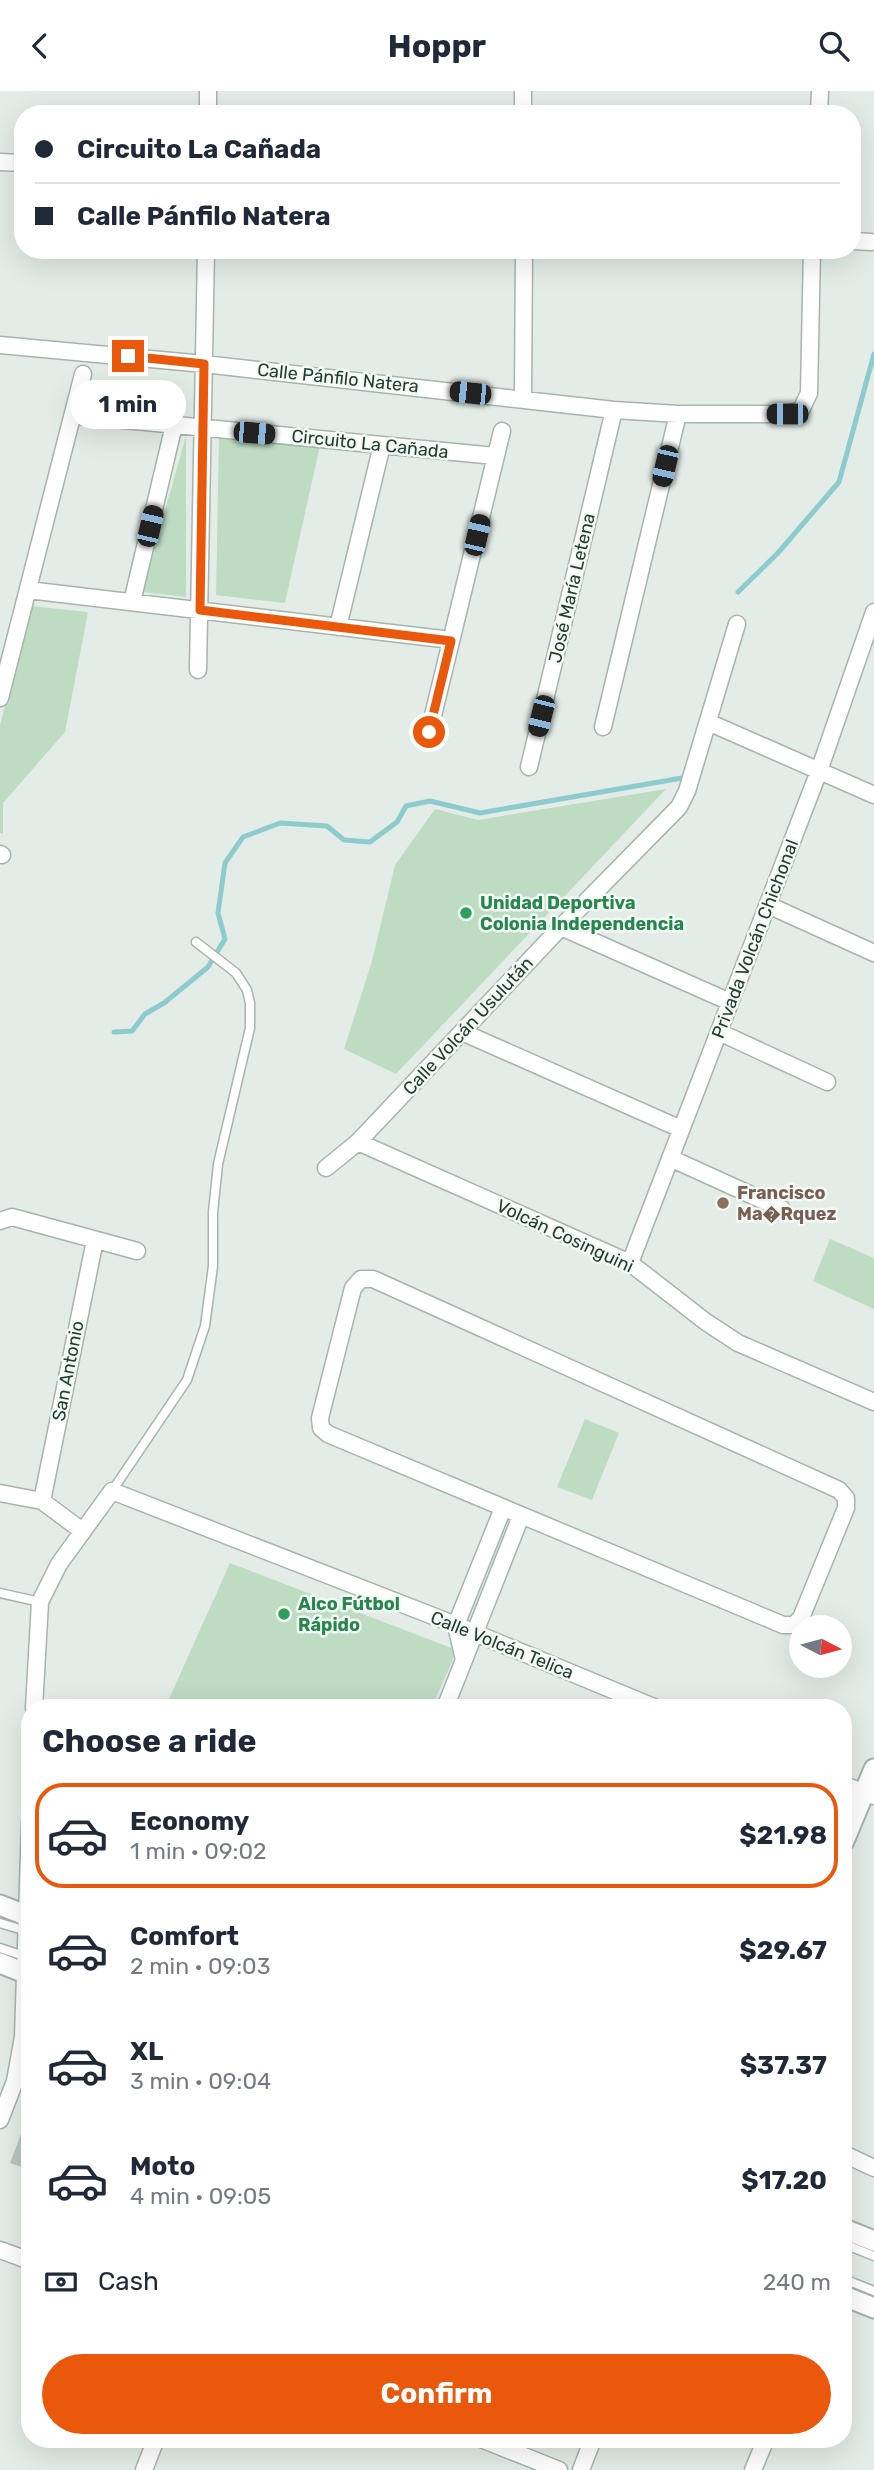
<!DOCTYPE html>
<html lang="en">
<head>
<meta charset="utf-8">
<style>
	body { margin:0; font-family:Rubik,sans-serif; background:#f6f6f7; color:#1f2937; height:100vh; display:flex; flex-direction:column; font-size:26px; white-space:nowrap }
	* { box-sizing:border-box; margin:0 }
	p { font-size:23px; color:#747a83 }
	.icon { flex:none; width:38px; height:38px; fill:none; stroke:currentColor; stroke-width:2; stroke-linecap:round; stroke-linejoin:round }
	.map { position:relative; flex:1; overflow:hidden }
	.sheet { position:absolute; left:21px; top:1608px; width:831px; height:749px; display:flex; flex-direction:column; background:#fff; border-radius:28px; box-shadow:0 7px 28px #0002 }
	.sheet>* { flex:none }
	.top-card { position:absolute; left:14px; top:14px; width:847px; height:154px; border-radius:28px; box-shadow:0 7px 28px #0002; display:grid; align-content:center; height:154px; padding:0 21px; background:#fff }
	.needle { width:46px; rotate:96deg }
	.buttons { position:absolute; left:789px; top:1524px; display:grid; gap:14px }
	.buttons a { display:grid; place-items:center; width:63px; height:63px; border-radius:50%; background:#fff; box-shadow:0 7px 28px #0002; font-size:35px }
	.end { position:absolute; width:32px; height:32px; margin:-16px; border:9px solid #ea580c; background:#fff; box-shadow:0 0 0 4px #fff }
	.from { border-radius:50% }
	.bubble { position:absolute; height:49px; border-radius:24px; background:#fff; box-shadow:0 7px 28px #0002; font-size:23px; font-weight:700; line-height:49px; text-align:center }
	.car { position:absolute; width:21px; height:42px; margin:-21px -10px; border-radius:9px; box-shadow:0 0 5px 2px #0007; background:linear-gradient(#222 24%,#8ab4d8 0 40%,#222 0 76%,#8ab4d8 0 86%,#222 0) }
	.top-card b { display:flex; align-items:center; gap:24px; height:66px; font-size:26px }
	.top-card b+b { border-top:2px solid #e0e1e3 }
	.top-card i { width:18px; height:18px; background:#1f2937 }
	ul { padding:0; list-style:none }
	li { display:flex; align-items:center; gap:21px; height:105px; margin:0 14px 10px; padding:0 7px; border:4px solid transparent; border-radius:28px }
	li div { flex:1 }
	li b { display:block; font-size:26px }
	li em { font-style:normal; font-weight:700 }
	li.active { border-color:#ea580c }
	li>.icon { width:63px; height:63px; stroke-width:1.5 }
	h2 { padding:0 21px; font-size:32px; line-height:84px }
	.pay { display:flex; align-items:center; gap:18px; height:77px; padding:0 21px; font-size:26px }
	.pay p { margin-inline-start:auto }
	.action { display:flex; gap:14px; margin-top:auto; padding:14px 21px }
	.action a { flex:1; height:80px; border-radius:42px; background:#ea580c; color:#fff; font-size:28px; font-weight:700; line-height:80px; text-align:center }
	header { display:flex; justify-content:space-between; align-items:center; height:91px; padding:0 21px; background:#fff; font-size:32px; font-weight:700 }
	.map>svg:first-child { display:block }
	.green { fill:#bddcc2 }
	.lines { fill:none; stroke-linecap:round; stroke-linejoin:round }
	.stream { stroke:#8ecbce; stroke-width:5 }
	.building { fill:#b8c7c0 }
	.service-casing { stroke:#a6b4ad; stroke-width:11 }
	.minor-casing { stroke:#a6b4ad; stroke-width:19 }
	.tertiary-casing { stroke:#a6b4ad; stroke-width:23 }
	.service { stroke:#fff; stroke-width:8 }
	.minor { stroke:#fff; stroke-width:16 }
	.tertiary { stroke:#fff; stroke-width:19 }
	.route { stroke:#ea580c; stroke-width:9 }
	.leisure-dot { fill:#2e9e5b; stroke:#f3f9f5; stroke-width:2.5 }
	.education-dot { fill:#8d6e63; stroke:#f3f9f5; stroke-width:2.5 }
	.labels { text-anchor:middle; stroke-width:5; stroke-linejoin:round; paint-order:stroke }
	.street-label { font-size:18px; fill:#243d33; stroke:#f3f9f5 }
	.leisure-label { font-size:18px; font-weight:bold; fill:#27864d; stroke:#f3f9f5; text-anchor:start }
	.education-label { font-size:18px; font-weight:bold; fill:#785e54; stroke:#f3f9f5; text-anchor:start }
</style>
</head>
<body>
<header><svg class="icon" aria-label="back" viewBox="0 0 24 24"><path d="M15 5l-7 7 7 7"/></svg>Hoppr<svg class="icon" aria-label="search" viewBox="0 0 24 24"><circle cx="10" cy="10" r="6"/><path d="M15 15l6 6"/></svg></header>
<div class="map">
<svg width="874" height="2379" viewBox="0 0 874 2379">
	<rect width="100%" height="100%" fill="#e3ece7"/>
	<path class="green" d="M 186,345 L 186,506 L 142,501 Z
		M 219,345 L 320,355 L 285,512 L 216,504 Z
		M 31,515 L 88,521 L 65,641 L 3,712 L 3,743 L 0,742 L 0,634 Z
		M 666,698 L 396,983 L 344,958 L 372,870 L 395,774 L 435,718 L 478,729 Z
		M 830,1148 L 874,1167 L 874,1218 L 813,1190 Z
		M 585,1328 L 619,1342 L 592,1409 L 557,1396 Z
		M 230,1472 L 454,1558 L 453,1569 L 431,1617 L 165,1617 Z"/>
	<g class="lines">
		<path class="stream" d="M 738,501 L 777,463 L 839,391 L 874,263
			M 114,941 L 132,940 L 145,923 L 164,912 L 208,876 L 225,848 L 218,822 L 225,772 L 243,746 L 280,732 L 327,735 L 344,749 L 370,751 L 397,731 L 406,715 L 430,710 L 480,722 L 682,687"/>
	</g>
	<path class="building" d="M 29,2022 L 30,2023 L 30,2079 L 10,2072 Z"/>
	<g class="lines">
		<g class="service-casing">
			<path id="service" d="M 112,1400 L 187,1289 L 205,1235 L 213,1175 L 213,1121 L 218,1073 L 250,937 L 250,912 L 247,899 L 236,882 L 196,851
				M 0,1502 L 40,1511
				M 0,1832 L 27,1840
				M 0,1857 L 27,1866
				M 844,2153 L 874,2165
				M 844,2188 L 874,2200"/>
		</g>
		<g class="minor-casing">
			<path id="minor" d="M 208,0 L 208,23
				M 523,0 L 523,23
				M 819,23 L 820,0
				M 0,71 L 23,72
				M 852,150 L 871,151
				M 0,254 L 204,273 L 614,319 L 678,323 L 787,323 L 801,319 L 809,302 L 812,159
				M 523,308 L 524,159
				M 73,324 L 495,365
				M 28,499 L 451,549
				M 132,511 L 174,334
				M 338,536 L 382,354
				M 198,579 L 206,159
				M 0,607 L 83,283
				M 708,631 L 874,704
				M 603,636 L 678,323
				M 429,641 L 502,340
				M 529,676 L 614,319
				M 0,763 L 2,764
				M 768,814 L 874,862
				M 561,836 L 730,911
				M 462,941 L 681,1038
				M 719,941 L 827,991
				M 358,1051 L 630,1172 L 706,1231 L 738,1252 L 874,1311
				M 670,1067 L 782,1118
				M 326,1077 L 358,1051 L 561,836 L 679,716 L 687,700 L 737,533
				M 0,1130 L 12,1126 L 137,1160
				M 630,1172 L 819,680 L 874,521
				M 361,1188 L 373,1188 L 839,1399 L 846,1407 L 846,1417 L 801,1527 L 794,1534 L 783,1534 L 328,1343 L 321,1337 L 320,1327 L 353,1197 Z
				M 0,1402 L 42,1410 L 81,1439
				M 42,1410 L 95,1149
				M 464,1569 L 456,1534 L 503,1417
				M 34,1617 L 40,1511 L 59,1473 L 112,1400 L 456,1534 L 656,1617
				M 445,1617 L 521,1425
				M 844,1694 L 874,1705
				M 0,2029 L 15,1990 L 23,1946 L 30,1731
				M 844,2063 L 874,2077
				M 0,2159 L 30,2170
				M 481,2348 L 559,2379
				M 144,2379 L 156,2348
				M 581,2379 L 593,2348
				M 753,2379 L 766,2348"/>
		</g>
		<g class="tertiary-casing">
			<path id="tertiary" d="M 844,1750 L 874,1678
				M 0,1814 L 30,1826
				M 0,1872 L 30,1884
				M 844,2138 L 874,2150
				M 844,2205 L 874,2217"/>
		</g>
		<use href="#service" class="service"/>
		<use href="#minor" class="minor"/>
		<use href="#tertiary" class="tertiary"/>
	</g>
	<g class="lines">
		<path class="route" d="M 128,265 L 204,273 L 200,519 L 451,550 L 429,641"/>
	</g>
	<g class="leisure-dot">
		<circle cx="466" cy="822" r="7"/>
		<circle cx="284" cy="1523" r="7"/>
	</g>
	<circle class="education-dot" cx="723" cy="1112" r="7"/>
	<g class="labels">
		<g class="street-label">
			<text transform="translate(338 287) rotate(6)" y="6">Calle Pánfilo Natera</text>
			<text transform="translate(370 353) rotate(6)" y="6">Circuito La Cañada</text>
			<text transform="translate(572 497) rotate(-77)" y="6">José María Letena</text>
			<text transform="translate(755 848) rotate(-69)" y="6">Privada Volcán Chichonal</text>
			<text transform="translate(468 935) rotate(-47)" y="6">Calle Volcán Usulután</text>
			<text transform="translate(565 1145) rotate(25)" y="6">Volcán Cosinguini</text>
			<text transform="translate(68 1280) rotate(-79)" y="6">San Antonio</text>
			<text transform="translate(502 1554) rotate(22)" y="6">Calle Volcán Telica</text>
		</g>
		<g class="leisure-label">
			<text x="480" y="818">Unidad Deportiva<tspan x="480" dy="21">Colonia Independencia</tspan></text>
			<text x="298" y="1519">Alco Fútbol<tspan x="298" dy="21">Rápido</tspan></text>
		</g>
		<g class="education-label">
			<text x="737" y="1108">Francisco<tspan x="737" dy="21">Ma�Rquez</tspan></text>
		</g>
	</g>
</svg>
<div class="buttons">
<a><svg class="needle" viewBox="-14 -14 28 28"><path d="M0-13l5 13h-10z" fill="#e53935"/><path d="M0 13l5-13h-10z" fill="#747a83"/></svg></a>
</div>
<i class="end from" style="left:429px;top:641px"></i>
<i class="end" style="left:128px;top:265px"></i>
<div class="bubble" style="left:70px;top:289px;width:116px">1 min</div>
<i class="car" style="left:470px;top:302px;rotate:276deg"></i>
<i class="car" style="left:787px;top:323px;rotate:270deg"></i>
<i class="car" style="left:254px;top:342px;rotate:95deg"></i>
<i class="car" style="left:665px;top:375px;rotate:193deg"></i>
<i class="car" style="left:150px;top:435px;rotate:13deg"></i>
<i class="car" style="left:477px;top:444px;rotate:13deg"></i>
<i class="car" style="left:541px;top:625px;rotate:194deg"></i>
<div class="top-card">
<b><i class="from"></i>Circuito La Cañada</b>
<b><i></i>Calle Pánfilo Natera</b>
</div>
<section class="sheet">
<h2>Choose a ride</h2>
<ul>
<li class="active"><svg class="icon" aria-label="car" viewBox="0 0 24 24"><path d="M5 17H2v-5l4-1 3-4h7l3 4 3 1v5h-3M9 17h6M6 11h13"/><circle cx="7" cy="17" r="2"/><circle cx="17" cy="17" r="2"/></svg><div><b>Economy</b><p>1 min · 09:02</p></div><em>$21.98</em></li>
<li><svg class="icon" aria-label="car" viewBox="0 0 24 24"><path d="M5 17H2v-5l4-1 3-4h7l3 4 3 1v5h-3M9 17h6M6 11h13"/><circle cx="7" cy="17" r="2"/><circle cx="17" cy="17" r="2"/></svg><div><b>Comfort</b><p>2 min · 09:03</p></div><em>$29.67</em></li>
<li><svg class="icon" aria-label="car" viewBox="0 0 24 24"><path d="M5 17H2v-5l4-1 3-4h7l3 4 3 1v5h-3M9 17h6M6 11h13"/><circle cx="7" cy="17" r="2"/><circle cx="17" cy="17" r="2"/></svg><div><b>XL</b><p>3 min · 09:04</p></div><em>$37.37</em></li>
<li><svg class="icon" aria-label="car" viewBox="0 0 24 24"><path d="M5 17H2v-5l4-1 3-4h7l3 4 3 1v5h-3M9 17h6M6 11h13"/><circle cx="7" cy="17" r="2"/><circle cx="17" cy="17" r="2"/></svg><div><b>Moto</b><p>4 min · 09:05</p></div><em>$17.20</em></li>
</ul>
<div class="pay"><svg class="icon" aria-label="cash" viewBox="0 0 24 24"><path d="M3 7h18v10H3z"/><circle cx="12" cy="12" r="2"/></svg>Cash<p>240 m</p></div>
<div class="action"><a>Confirm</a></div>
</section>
</div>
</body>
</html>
